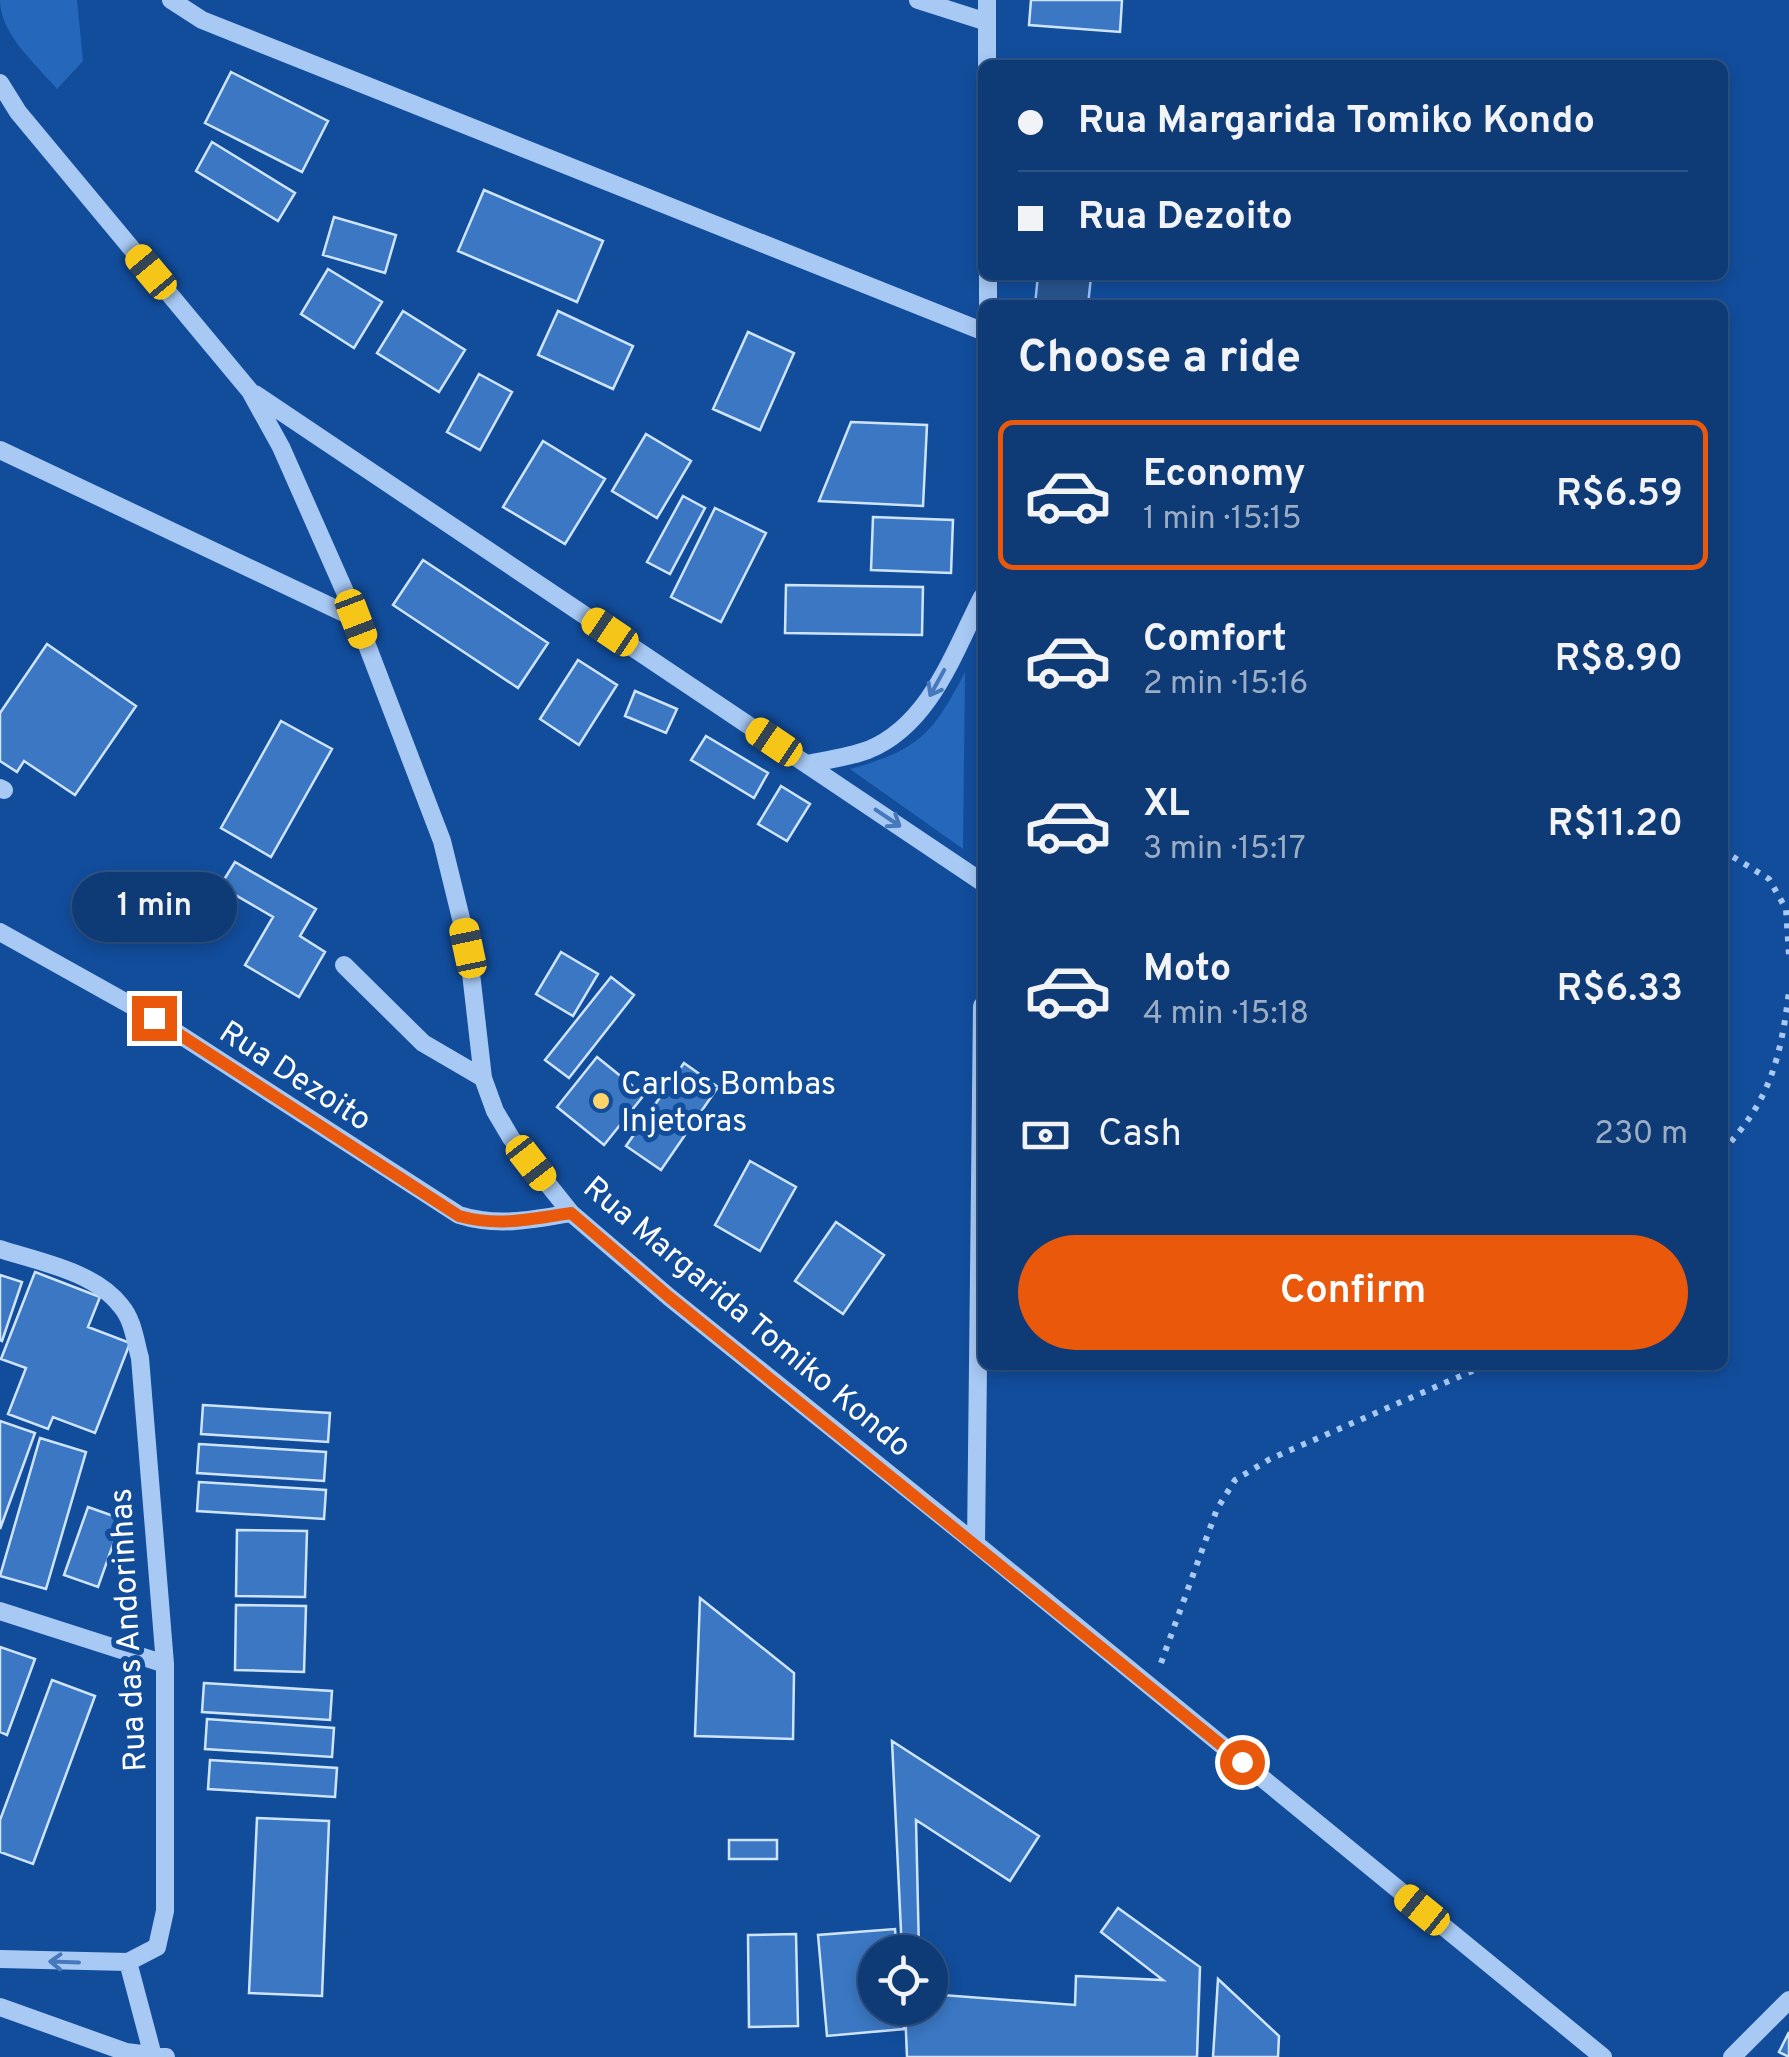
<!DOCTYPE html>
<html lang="en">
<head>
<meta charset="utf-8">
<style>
	body { margin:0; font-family:Overpass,sans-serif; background:#17417a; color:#f1f3f6; height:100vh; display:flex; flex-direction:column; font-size:38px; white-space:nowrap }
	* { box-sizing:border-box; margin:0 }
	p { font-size:32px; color:#9badc5 }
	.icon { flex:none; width:55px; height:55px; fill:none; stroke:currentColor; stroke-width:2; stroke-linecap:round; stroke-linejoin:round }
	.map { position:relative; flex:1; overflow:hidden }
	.side { position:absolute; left:978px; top:300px; width:750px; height:1070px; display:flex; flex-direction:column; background:#0e3a75; border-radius:15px; box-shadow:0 5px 15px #0003,0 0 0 2px #2e5487 }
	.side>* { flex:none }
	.top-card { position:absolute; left:978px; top:60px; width:750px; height:220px; border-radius:15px; box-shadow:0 5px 15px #0003,0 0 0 2px #2e5487; display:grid; align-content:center; height:220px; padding:0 40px; background:#0e3a75 }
	.tools { position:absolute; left:858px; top:1935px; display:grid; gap:20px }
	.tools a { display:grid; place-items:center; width:90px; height:90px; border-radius:50%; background:#0e3a75; box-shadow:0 5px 15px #0003,0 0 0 2px #2e5487; font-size:50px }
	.end { position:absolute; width:45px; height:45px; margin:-22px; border:12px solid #ea580c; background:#fff; box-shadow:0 0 0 5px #fff }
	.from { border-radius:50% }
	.bubble { position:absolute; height:70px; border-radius:35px; background:#0e3a75; box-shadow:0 5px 15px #0003,0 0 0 2px #2e5487; font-size:32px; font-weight:600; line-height:70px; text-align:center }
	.car { position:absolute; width:30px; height:60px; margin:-30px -15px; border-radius:12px; box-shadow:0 0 8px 2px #0007; background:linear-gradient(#f5c518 24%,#345 0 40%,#f5c518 0 76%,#345 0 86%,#f5c518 0) }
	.top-card b { display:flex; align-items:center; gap:35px; height:95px; font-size:38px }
	.top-card b+b { border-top:2px solid #2e5487 }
	.top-card i { width:25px; height:25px; background:#f1f3f6 }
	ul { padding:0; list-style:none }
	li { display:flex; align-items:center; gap:30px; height:150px; margin:0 20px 15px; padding:0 20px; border:5px solid transparent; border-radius:15px }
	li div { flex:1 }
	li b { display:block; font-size:38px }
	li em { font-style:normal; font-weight:600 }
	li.on { border-color:#ea580c }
	li>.icon { width:90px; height:90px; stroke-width:1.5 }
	h2 { padding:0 40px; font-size:45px; line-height:120px }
	.pay { display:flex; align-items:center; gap:25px; height:110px; padding:0 40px; font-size:38px }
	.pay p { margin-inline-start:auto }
	.primary-button { display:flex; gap:20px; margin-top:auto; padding:20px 40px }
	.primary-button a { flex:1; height:115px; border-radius:60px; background:#ea580c; color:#fff; font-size:40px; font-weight:600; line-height:115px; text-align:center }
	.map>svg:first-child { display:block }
	.green { fill:#2567ba }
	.water { fill:#29558f; stroke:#99c4f7; stroke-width:2.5 }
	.building { fill:#3b77c3; stroke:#cfe4fe; stroke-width:2.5 }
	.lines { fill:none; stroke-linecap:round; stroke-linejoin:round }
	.path { stroke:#a7c9f4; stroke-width:6; stroke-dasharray:5 8; stroke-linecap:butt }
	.minor { stroke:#a7c9f4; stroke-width:18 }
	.oneway { stroke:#4678bb }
	.route { stroke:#ea580c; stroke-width:12 }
	.poi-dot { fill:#ffd56a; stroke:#124d9c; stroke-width:4 }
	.labels { text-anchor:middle; stroke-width:10; stroke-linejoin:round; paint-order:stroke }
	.street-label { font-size:32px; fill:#fff; stroke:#124d9c }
	.poi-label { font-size:32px; fill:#fff; stroke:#124d9c; text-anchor:start }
</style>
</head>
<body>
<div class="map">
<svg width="1789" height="2057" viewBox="0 0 1789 2057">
	<rect width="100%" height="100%" fill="#124d9c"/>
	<path class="green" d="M 0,0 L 77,0 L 83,61 L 57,89 C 36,64 0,34 0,0 Z
		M 965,672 L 963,849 L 850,769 C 919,750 933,734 965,672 Z"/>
	<path class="water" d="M 1038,275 L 1091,277 L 1088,305 L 1035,305 Z"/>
	<path class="building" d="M 1031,0 L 1122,0 L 1120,32 L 1029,25 Z
		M 231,72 L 328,121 L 302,172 L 205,123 Z
		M 212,142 L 295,193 L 278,221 L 196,171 Z
		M 484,190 L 603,241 L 577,302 L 458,251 Z
		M 334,217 L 396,235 L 385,273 L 323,255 Z
		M 328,269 L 382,302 L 354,348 L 301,314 Z
		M 403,311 L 465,350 L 439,392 L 377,353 Z
		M 558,311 L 633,346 L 613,389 L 538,355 Z
		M 748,332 L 794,353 L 760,430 L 713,409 Z
		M 479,374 L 512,392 L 480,450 L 447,432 Z
		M 851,422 L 927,425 L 923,506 L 819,501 Z
		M 646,434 L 691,461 L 657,518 L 612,491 Z
		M 543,441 L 605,479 L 565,544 L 503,507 Z
		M 683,496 L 705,508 L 670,574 L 647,562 Z
		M 715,508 L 766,533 L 721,622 L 671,597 Z
		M 873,517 L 953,520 L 951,573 L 871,570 Z
		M 423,560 L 548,643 L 518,688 L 393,605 Z
		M 786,585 L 923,587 L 922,635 L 785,633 Z
		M 47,644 L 136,706 L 75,795 L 24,761 L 17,772 L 0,761 L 0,713 Z
		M 578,660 L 617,685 L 579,745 L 540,719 Z
		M 635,691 L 677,709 L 666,733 L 625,716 Z
		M 281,721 L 332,749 L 271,857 L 221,828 Z
		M 706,736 L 768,773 L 754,798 L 691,760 Z
		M 781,786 L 810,804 L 787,841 L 758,824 Z
		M 235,862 L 316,909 L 300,936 L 325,952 L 299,997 L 245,965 L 273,917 L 220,886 Z
		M 561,952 L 598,974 L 573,1016 L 536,994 Z
		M 611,977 L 634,995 L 569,1078 L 545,1060 Z
		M 597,1057 L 644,1095 L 604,1145 L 557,1107 Z
		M 684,1063 L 718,1087 L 661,1170 L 626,1146 Z
		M 750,1161 L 796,1187 L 760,1251 L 715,1225 Z
		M 836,1222 L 884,1255 L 843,1314 L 795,1281 Z
		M 35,1272 L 100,1297 L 88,1327 L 130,1343 L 95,1433 L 53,1417 L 48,1429 L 8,1414 L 26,1368 L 1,1359 Z
		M 0,1275 L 22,1282 L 2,1341 L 0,1340 Z
		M 203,1405 L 330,1413 L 328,1442 L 201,1434 Z
		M 0,1421 L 35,1433 L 0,1529 Z
		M 40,1438 L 86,1452 L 46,1589 L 0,1576 Z
		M 199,1444 L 326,1452 L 324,1481 L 197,1473 Z
		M 199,1482 L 326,1490 L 324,1519 L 197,1511 Z
		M 88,1507 L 122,1519 L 98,1587 L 64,1575 Z
		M 237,1530 L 307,1531 L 305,1597 L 236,1596 Z
		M 700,1598 L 794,1673 L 793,1739 L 695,1736 Z
		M 236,1605 L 306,1606 L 304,1672 L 235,1670 Z
		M 0,1647 L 35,1659 L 7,1735 L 0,1732 Z
		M 52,1680 L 95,1696 L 33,1864 L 0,1852 L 0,1820 Z
		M 204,1683 L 332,1691 L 330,1720 L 202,1712 Z
		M 207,1719 L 334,1728 L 332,1757 L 205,1749 Z
		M 892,1741 L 1039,1836 L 1010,1881 L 916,1820 L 919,1952 L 902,1952 Z
		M 210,1760 L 337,1768 L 335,1797 L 208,1789 Z
		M 257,1818 L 329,1821 L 322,1996 L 249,1993 Z
		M 729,1840 L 777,1840 L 777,1859 L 729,1859 Z
		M 1118,1908 L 1200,1967 L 1197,2057 L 907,2057 L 905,2008 L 930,2008 L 930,1994 L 1075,2005 L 1076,1976 L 1163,1980 L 1101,1932 Z
		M 895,1929 L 897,1952 L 875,1952 L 875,2008 L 902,2008 L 904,2029 L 827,2036 L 818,1935 Z
		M 796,1934 L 798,2026 L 749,2027 L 748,1935 Z
		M 1218,1979 L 1279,2036 L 1278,2057 L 1213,2057 Z
		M 1789,2032 L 1789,2057 L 1779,2052 Z"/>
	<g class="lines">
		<path class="path" d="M 1722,850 L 1769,879 L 1786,909 L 1789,955
			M 1722,1151 C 1770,1102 1781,1057 1789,991
			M 1161,1663 L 1217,1509 L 1235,1480 L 1270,1459 L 1486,1365"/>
		<path class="minor" d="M 171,0 L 202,20 L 982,331
			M 918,0 L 987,22
			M 987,0 L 987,65
			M 0,83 L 18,112 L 250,391 L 281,447 L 357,619 L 442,841 L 468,947 L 483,1078 L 495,1111 L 511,1138 L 571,1213 L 669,1297 L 976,1544 L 1603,2057
			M 988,275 L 988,305
			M 255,394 L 982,882
			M 0,450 L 357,619
			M 807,764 C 827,760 849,757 868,750 C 930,725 954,652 982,597
			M 0,788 L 4,790
			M 0,932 L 154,1018 L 459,1215 C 497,1227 532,1220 571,1213
			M 344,965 L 423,1043 L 483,1078
			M 0,1249 C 39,1262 94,1271 121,1306 C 133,1320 135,1340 140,1358 L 165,1664 L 165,1911 L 157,1947 L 128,1962 L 0,1959
			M 976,1544 L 982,1006
			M 0,1611 L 165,1664
			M 128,1962 L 153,2056
			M 0,2007 L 126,2052 L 166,2057
			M 1732,2057 L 1789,2000"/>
	</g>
	<defs><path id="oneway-shaft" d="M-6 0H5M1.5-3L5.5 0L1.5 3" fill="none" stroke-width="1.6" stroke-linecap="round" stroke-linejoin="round" transform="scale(2.5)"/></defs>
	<g class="oneway">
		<use href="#oneway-shaft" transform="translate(937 683) rotate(119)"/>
		<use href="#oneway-shaft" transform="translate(888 818) rotate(34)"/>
		<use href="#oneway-shaft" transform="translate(64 1962) rotate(-178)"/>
	</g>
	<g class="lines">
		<path class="route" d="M 154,1018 L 459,1216 C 498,1227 532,1219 571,1213 L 669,1297 L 1242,1762"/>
	</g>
	<circle class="poi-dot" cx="601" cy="1101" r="10"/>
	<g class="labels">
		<g class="street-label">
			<text transform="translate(296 1075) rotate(33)" y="11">Rua Dezoito</text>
			<text transform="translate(748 1316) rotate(40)" y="11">Rua Margarida Tomiko Kondo</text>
			<text transform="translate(127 1630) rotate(-93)" y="11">Rua das Andorinhas</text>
		</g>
		<g class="poi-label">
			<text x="621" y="1094">Carlos Bombas<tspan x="621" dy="37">Injetoras</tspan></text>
		</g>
	</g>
</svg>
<div class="tools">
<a><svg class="icon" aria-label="locate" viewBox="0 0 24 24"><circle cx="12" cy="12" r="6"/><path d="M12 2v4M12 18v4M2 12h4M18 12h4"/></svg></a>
</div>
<i class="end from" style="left:1242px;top:1762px"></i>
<i class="end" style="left:154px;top:1018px"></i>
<div class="bubble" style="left:72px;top:872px;width:165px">1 min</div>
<i class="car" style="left:151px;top:272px;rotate:320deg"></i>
<i class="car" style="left:356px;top:619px;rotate:159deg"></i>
<i class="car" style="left:610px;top:632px;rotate:304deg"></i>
<i class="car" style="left:774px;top:742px;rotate:304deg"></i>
<i class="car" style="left:468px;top:948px;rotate:348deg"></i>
<i class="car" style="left:531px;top:1163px;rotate:142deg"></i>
<i class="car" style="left:1422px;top:1910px;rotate:309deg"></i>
<div class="top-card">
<b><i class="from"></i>Rua Margarida Tomiko Kondo</b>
<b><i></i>Rua Dezoito</b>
</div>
<section class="side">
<h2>Choose a ride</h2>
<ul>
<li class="on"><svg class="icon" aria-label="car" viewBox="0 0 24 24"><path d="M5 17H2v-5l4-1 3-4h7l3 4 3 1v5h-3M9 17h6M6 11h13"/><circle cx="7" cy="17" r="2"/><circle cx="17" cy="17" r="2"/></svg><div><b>Economy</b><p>1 min · 15:15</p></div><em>R$6.59</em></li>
<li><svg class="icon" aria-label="car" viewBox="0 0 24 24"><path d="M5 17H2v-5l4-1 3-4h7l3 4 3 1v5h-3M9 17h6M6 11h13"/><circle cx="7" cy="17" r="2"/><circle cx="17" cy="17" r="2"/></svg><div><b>Comfort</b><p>2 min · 15:16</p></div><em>R$8.90</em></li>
<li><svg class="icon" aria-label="car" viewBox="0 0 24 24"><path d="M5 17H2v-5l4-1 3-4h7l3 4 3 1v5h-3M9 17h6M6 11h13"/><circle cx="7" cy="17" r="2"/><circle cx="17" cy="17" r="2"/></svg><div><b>XL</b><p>3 min · 15:17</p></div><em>R$11.20</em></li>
<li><svg class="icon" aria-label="car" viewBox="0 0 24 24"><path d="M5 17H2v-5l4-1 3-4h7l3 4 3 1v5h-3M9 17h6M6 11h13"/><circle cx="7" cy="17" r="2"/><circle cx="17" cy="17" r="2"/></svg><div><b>Moto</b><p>4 min · 15:18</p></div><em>R$6.33</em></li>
</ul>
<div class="pay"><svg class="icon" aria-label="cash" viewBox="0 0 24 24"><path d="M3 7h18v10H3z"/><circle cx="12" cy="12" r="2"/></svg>Cash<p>230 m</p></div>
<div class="primary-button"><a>Confirm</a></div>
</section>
</div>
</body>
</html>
